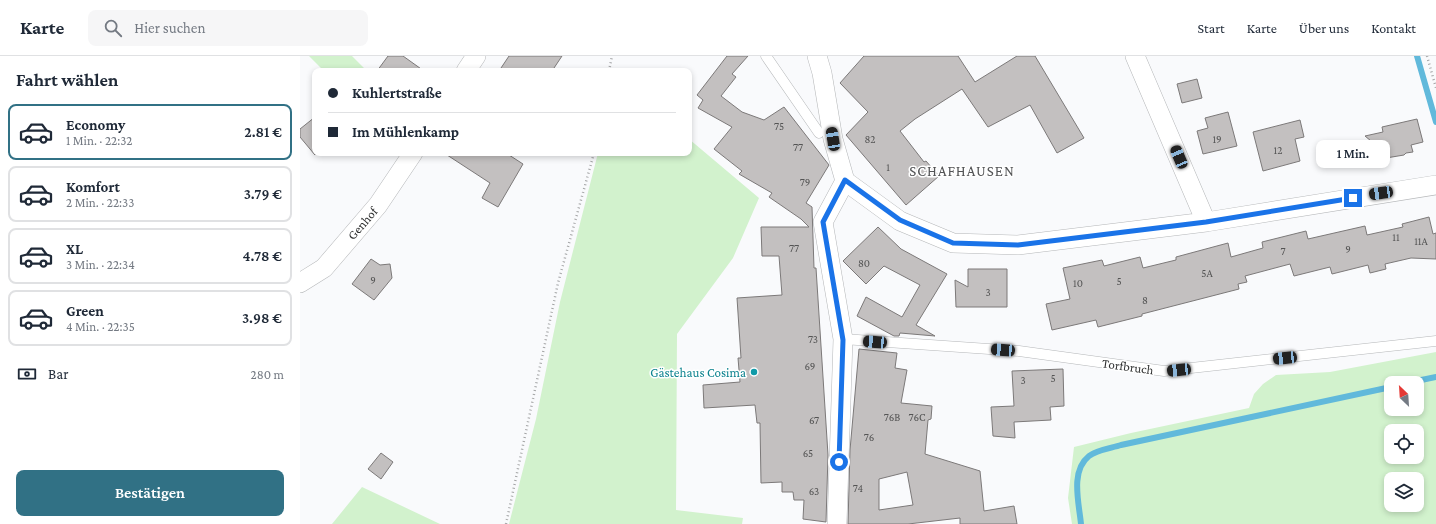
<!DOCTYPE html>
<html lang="de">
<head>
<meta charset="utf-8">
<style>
	body { margin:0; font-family:"Crimson Pro",serif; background:#f6f6f7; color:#1f2937; height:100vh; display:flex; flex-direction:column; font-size:15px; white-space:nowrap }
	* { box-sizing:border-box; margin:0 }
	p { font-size:13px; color:#747a83 }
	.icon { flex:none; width:22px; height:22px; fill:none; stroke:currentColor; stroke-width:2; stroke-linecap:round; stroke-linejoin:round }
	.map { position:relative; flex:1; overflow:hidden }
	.details { display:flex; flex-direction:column; background:#fff; width:300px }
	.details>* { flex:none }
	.hud { position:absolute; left:12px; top:12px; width:380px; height:88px; border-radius:8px; box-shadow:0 2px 6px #0003; display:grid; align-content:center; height:88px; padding:0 16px; background:#fff }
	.needle { width:26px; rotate:335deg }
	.fabs { position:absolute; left:1084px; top:320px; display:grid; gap:8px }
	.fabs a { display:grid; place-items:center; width:40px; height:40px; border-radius:8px; background:#fff; box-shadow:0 2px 6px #0003; font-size:20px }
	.end { position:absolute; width:18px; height:18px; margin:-9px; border:5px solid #1a73e8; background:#fff; box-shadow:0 0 0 2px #fff }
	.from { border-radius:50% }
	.bubble { position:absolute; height:28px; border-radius:8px; background:#fff; box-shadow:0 2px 6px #0003; font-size:13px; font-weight:600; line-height:28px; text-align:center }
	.car { position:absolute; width:12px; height:24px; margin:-12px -6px; border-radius:5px; box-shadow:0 0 3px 1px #0007; background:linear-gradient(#222 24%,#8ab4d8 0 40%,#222 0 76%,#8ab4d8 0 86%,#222 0) }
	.hud b { display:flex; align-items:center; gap:14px; height:38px; font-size:15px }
	.hud b+b { border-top:1px solid #e0e1e3 }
	.hud i { width:10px; height:10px; background:#1f2937 }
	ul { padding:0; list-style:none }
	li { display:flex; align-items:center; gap:12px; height:56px; margin:0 8px 6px; padding:0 8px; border:2px solid #e0e1e3; border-radius:8px }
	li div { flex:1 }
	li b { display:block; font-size:15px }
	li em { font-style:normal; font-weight:600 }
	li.current { border-color:#317185 }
	li>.icon { width:36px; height:36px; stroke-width:1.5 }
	h2 { padding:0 16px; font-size:18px; line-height:48px }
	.pay { display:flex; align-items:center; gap:10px; height:44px; padding:0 16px; font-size:15px }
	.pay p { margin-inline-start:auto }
	.button { display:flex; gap:8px; margin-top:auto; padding:8px 16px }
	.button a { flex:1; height:46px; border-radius:8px; background:#317185; color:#fff; font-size:16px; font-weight:600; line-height:46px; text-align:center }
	header { display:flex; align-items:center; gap:24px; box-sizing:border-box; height:56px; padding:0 20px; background:#fff; border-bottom:1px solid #e0e1e3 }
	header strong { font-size:19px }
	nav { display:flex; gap:22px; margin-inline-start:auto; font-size:14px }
	.search { width:280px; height:36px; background:#f6f6f7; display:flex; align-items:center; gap:10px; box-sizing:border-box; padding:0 14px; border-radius:8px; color:#747a83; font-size:15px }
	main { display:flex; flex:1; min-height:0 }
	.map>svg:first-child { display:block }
	.green { fill:#d2f2cd; fill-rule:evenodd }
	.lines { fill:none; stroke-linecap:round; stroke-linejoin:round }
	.stream { stroke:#61b9db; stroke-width:6 }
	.building { fill:#c3c0c0; stroke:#7c7979; fill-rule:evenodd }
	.lane-casing { stroke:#b5b7b9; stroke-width:11 }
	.street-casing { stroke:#b5b7b9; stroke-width:20 }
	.path { stroke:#a5a6a7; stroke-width:2.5; stroke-dasharray:1 3; stroke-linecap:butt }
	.lane { stroke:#fff; stroke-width:10 }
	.street { stroke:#fff; stroke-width:19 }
	.route { stroke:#1a73e8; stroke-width:5 }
	.culture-dot { fill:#0f9aa8; stroke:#fff; stroke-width:1.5 }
	.labels { text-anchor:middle; stroke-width:3; stroke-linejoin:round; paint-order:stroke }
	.number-label { font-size:11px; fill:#545454 }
	.street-label { font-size:13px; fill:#2f3030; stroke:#fff }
	.culture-label { font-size:13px; fill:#0d838f; stroke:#fff; text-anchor:end }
	.quarter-label { font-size:15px; letter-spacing:1px; fill:#535456; stroke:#fff }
</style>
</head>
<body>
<header>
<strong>Karte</strong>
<div class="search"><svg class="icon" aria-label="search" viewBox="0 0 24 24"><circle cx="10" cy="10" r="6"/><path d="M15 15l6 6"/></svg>Hier suchen</div>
<nav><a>Start</a><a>Karte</a><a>Über uns</a><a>Kontakt</a></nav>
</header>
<main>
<section class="details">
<h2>Fahrt wählen</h2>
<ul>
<li class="current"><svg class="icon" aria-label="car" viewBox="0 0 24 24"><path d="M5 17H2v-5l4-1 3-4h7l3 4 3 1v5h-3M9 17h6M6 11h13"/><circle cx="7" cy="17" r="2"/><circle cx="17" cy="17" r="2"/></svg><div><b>Economy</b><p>1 Min. · 22:32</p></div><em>2.81 €</em></li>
<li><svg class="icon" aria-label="car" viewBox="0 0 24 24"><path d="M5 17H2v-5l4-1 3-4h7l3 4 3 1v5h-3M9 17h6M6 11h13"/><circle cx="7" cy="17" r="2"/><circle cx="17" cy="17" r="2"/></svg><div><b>Komfort</b><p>2 Min. · 22:33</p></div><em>3.79 €</em></li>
<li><svg class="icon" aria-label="car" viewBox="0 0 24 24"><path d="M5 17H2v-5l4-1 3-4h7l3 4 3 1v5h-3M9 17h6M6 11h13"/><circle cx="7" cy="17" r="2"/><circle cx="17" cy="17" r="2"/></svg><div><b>XL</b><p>3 Min. · 22:34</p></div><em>4.78 €</em></li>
<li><svg class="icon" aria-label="car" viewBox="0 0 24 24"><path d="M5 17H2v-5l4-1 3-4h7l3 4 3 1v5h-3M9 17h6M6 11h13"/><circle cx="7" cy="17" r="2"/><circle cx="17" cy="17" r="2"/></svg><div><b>Green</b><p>4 Min. · 22:35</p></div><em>3.98 €</em></li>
</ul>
<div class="pay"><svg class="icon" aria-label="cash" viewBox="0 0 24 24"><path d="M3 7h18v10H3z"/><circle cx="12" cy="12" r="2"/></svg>Bar<p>280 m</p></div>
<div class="button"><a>Bestätigen</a></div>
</section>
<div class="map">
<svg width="1136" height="468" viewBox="0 0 1136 468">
	<rect width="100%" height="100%" fill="#f9fafc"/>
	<path class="green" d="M 9,0 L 52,0 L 67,15 L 24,15 Z
		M 389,83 L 459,142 L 433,202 L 377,278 L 376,454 L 443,462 L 442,468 L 209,468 L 236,363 L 260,246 L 298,97 L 389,97 Z
		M 1136,296 L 1136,468 L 772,468 L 768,442 L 774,391 L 831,377 L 949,352 L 954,338 L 963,328 L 976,319 L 1030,316 ZM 1091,327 L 1117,327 L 1117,353 L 1091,353 ZM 1091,375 L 1117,375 L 1117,401 L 1091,401 ZM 1091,423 L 1117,423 L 1117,449 L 1091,449 Z
		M 62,431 L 140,468 L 32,468 Z"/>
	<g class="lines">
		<path class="stream" d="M 1117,0 L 1136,66
			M 1107,327 L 1136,321
			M 781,468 C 779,447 770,415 789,400 C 796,394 812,392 821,389 L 1091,331"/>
	</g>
	<path class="building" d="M 88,0 L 103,0 L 124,15 L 77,15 Z
		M 209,0 L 262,0 L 252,15 L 199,15 Z
		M 427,0 L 448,0 L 432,18 L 436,21 L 421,40 L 442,56 L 464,64 L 484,51 L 529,109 L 506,147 L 512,151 L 514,212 L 516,212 L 528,399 L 526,466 L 503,463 L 504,444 L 494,444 L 493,436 L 482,436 L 482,426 L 461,427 L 460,367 L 457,367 L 455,349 L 404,352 L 403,329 L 440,326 L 438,302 L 441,302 L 437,242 L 482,239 L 479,200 L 462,200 L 461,171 L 509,171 L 501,163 L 469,141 L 472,137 L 439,118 L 442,115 L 414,93 L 432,71 L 398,52 L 403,44 L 397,39 Z
		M 564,0 L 658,0 L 675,26 L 717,0 L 735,0 L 784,82 L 757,97 L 730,49 L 688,71 L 662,33 L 615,63 L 600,75 L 624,106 L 626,105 L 639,120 L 606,149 L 546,79 L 568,56 L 540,27 Z
		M 897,23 L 902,42 L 882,47 L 877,28 Z
		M 928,56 L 937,90 L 903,98 L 897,75 L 908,72 L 905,62 Z
		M 15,61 L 15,99 L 0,81 L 0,73 Z
		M 1117,63 L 1123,86 L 1111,89 L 1113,96 L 1106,97 L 1104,99 L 1080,103 L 1077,90 L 1065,80 L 1083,76 L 1082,71 Z
		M 1000,64 L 1004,81 L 995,83 L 1000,105 L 963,115 L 953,76 Z
		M 144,97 L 206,97 L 223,108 L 198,151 L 182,142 L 190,127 Z
		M 1129,161 L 1133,178 L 1136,177 L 1136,203 L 1111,202 L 1085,208 L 1086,213 L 1070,217 L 1068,209 L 1032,218 L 1030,211 L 994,220 L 990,208 L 945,220 L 947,226 L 938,228 L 939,233 L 842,258 L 842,260 L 798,271 L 796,264 L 752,274 L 746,248 L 770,243 L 763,212 L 802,204 L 804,210 L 840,201 L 843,212 L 876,204 L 876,201 L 928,187 L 931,201 L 963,192 L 962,186 L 1006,175 L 1008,183 L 1065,170 L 1067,179 L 1103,171 L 1102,168 Z
		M 578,171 L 601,193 L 647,218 L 616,269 L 635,280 L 600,277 L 599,280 L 594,280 L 557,260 L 566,241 L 602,261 L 620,229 L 584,210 L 566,228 L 543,205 Z
		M 71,203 L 80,209 L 90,208 L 92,222 L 74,244 L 52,228 Z
		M 668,213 L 707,213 L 707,251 L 656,251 L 655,224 L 668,231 Z
		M 559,293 L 597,297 L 595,312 L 607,314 L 601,347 L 632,350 L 631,363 L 628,364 L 625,398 L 680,415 L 684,455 L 714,450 L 717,468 L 660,468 L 660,462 L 608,468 L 548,468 L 550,394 ZM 607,416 L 613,449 L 579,454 L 579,423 Z
		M 763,313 L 764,350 L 750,351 L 751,364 L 714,366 L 715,382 L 693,380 L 691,351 L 714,350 L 712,315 Z
		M 81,397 L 93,406 L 81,423 L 68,413 Z"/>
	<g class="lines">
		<g class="lane-casing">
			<path id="lane" d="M 466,0 L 519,77
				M 543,283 L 719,295 L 864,315 L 1136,285"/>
		</g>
		<g class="street-casing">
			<path id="street" d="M 517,0 L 522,17 L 533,83 L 545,125 L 523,166 L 543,283 L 537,468
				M 835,0 L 906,166
				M 166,15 L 176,0
				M 545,125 L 600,165 L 653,187 L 718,189 L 906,166 L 1136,129
				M 0,227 L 24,212 L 78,149 L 113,97"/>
		</g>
		<path class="path" d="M 1127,0 L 1136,32
			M 309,15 L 312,0
			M 206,468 L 258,227 L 294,97"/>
		<use href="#lane" class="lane"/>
		<use href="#street" class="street"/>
	</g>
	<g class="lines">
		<path class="route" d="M 539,406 L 543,284 L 523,166 L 545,124 L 600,164 L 653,187 L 718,189 L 906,166 L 1053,142"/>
	</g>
	<circle class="culture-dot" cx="454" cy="316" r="4"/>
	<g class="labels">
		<g class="number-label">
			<text x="479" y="74">75</text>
			<text x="570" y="87">82</text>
			<text x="917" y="87">19</text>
			<text x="498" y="95">77</text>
			<text x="978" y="98">12</text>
			<text x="588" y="115">1</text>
			<text x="505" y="130">79</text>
			<text x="1096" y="185">11</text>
			<text x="1121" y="189">11A</text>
			<text x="494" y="196">77</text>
			<text x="1048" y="197">9</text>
			<text x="983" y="199">7</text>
			<text x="564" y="211">80</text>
			<text x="907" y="221">5A</text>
			<text x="73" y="228">9</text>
			<text x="819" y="229">5</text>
			<text x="778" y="231">10</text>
			<text x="688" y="240">3</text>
			<text x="845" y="248">8</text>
			<text x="513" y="287">73</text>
			<text x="510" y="314">69</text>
			<text x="753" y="326">5</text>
			<text x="723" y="328">3</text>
			<text x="592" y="365">76B</text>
			<text x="617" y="365">76C</text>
			<text x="514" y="368">67</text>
			<text x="569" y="385">76</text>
			<text x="508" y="401">65</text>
			<text x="558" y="436">74</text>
			<text x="514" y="439">63</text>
		</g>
		<g class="street-label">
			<text transform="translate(62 167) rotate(-49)" y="5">Genhof</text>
			<text transform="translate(828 310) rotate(8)" y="5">Torfbruch</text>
		</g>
		<g class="culture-label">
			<text x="446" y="321">Gästehaus Cosima</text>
		</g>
		<g class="quarter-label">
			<text x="662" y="120">SCHAFHAUSEN</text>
		</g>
	</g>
</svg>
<div class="fabs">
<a><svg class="needle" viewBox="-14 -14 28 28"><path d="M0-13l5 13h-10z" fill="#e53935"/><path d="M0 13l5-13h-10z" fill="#747a83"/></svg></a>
<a><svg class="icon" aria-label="locate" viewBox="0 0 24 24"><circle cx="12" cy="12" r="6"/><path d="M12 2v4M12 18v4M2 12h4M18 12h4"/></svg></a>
<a><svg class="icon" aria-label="layers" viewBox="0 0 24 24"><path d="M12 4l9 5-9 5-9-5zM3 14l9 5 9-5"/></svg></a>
</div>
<i class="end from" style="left:539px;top:406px"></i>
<i class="end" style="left:1053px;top:142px"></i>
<div class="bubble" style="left:1016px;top:84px;width:74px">1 Min.</div>
<i class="car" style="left:533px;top:83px;rotate:351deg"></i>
<i class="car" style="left:879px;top:101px;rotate:337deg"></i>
<i class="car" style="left:1081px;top:137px;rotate:262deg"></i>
<i class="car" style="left:575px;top:286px;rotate:274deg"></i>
<i class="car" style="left:703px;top:294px;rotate:274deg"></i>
<i class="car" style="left:985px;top:302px;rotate:264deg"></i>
<i class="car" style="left:879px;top:314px;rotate:264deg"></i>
<div class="hud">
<b><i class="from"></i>Kuhlertstraße</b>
<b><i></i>Im Mühlenkamp</b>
</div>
</div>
</main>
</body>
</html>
